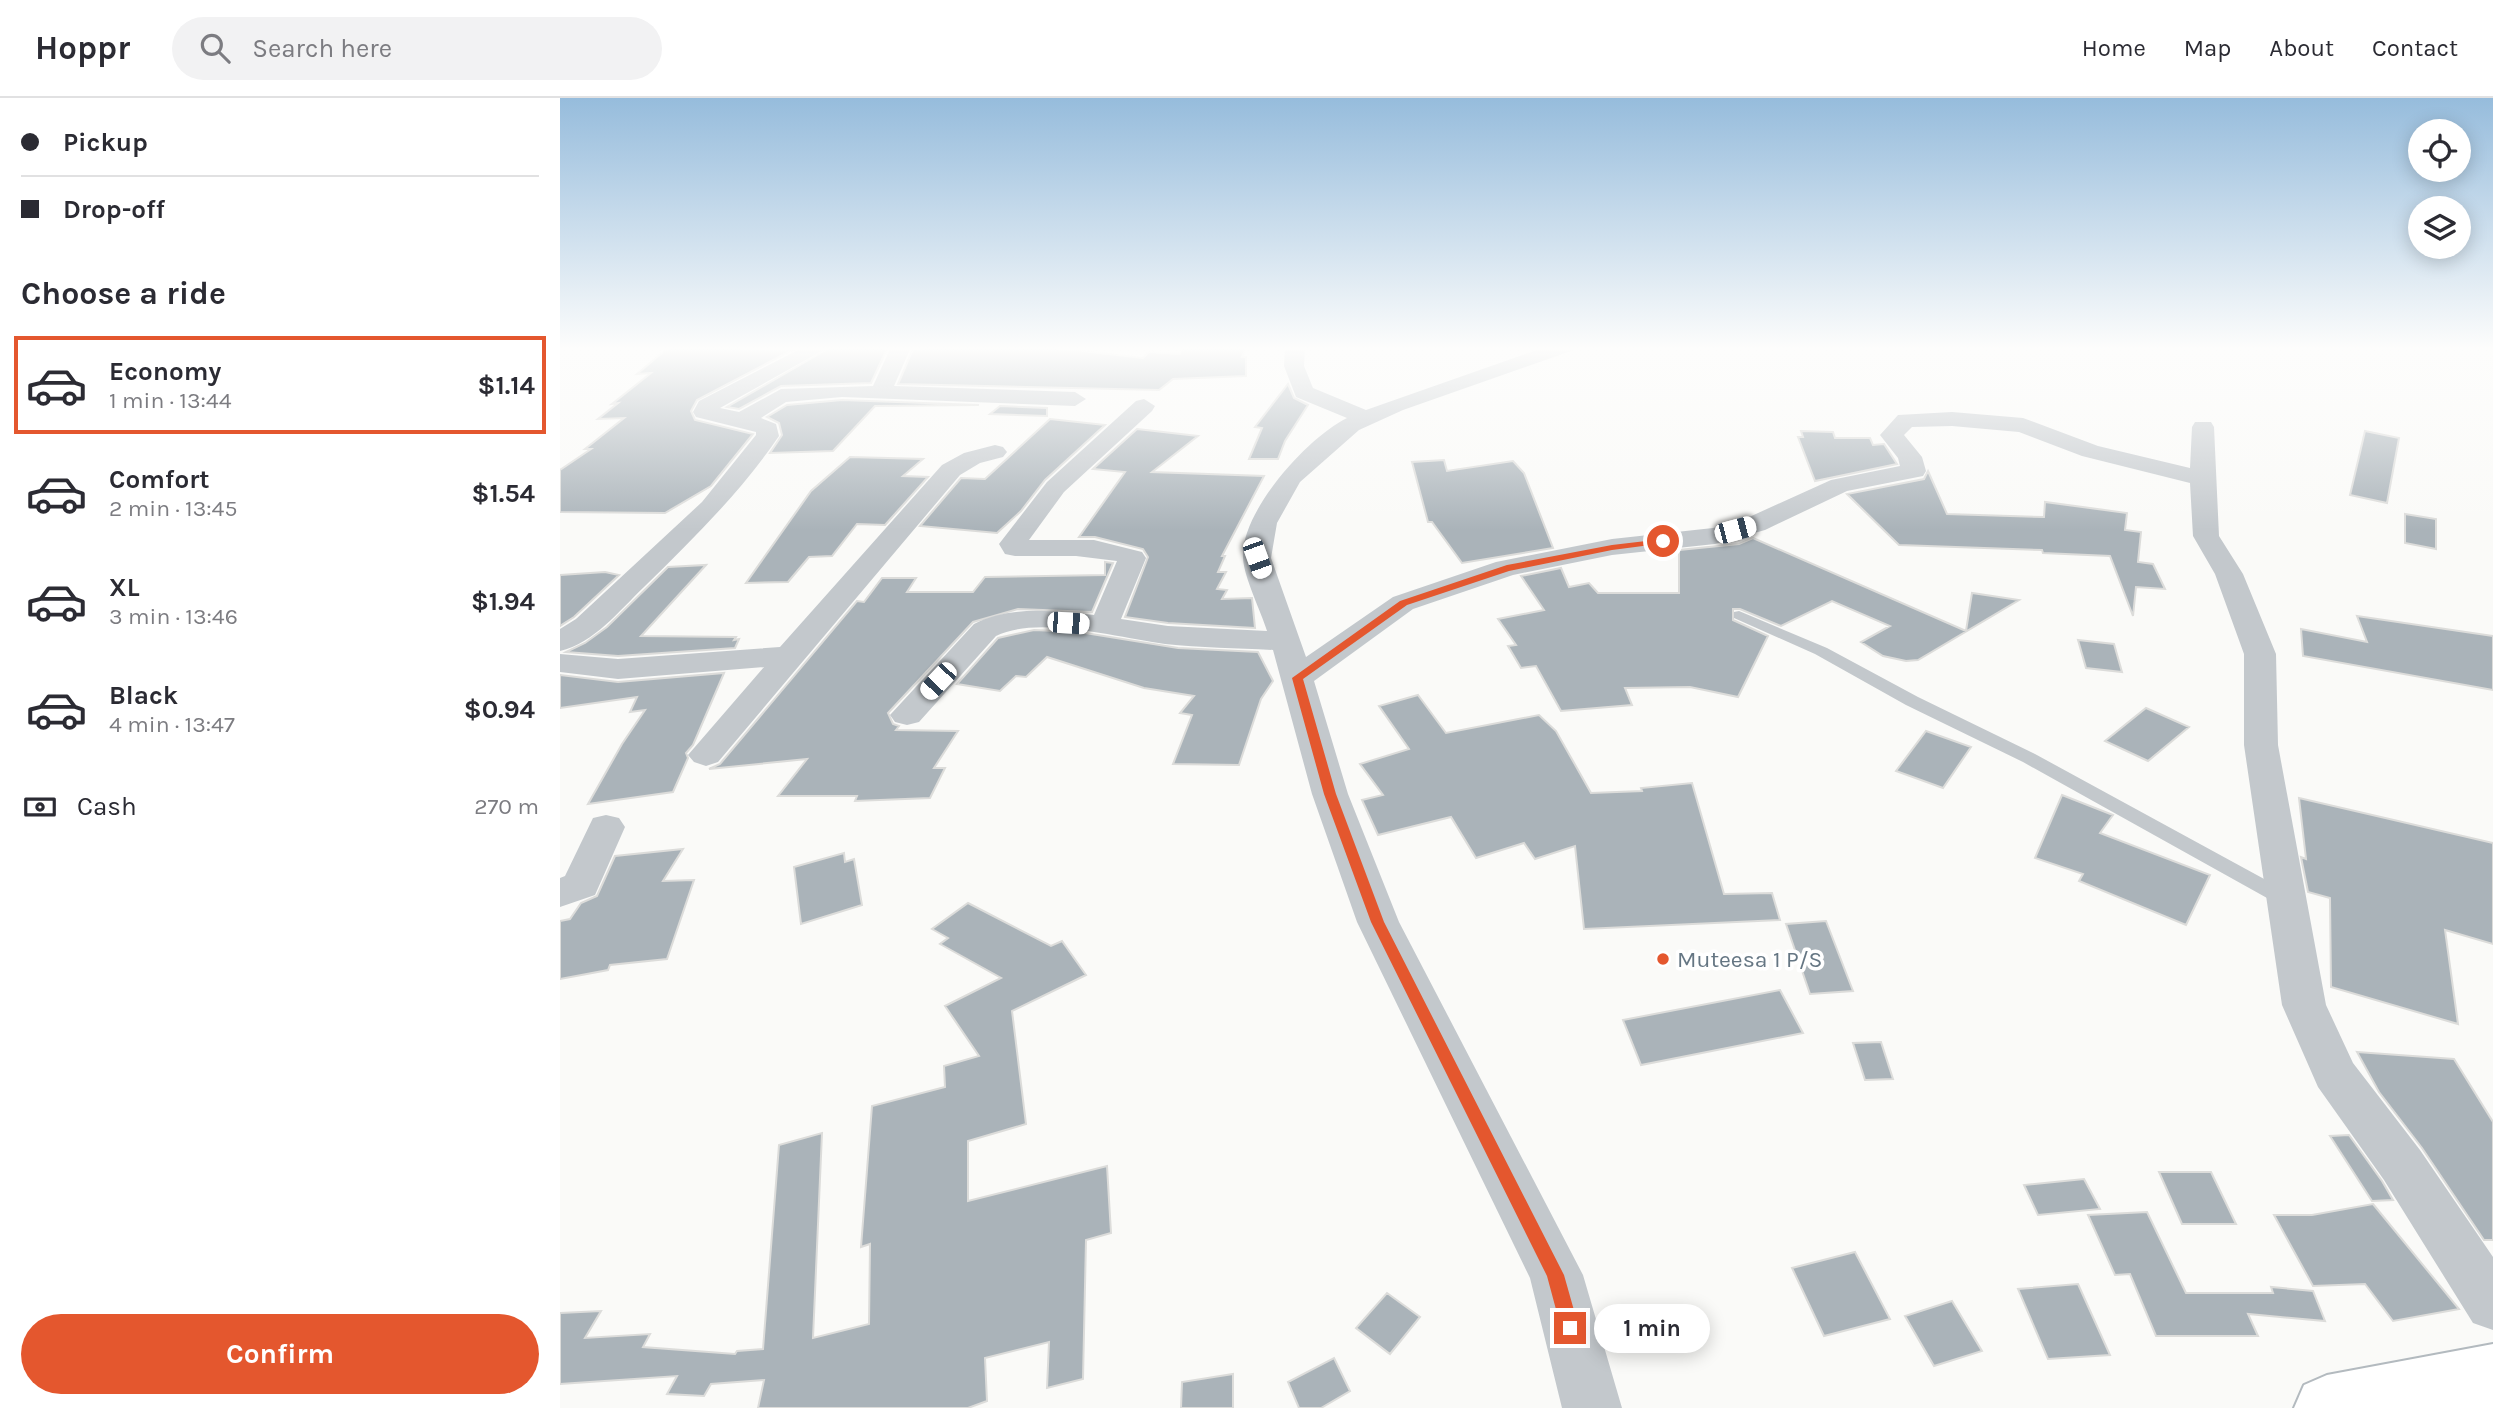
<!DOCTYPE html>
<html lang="en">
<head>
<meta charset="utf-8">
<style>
	body { margin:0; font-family:Karla,sans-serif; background:#f2f2f3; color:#2b2b33; height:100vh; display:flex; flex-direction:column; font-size:26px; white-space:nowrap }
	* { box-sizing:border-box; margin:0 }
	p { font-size:23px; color:#7c7c81 }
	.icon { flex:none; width:38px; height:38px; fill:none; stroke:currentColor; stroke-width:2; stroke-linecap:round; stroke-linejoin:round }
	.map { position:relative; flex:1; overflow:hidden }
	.sheet { display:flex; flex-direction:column; background:#fff; width:560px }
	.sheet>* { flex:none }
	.banner { display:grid; align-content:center; height:154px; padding:0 21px; background:#fff }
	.controls { position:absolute; left:1848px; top:21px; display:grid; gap:14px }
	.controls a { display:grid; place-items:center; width:63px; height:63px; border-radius:50%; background:#fff; box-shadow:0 4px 18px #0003; font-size:35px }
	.end { position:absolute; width:32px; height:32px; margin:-16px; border:9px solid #e4572e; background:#fff; box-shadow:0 0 0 4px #fff }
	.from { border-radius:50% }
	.bubble { position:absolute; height:49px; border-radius:24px; background:#fff; box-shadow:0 4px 18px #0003; font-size:23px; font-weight:700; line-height:49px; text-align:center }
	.car { position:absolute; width:21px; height:42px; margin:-21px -10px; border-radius:9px; box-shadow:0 0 5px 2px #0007; background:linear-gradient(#fff 24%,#345 0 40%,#fff 0 76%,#345 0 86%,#fff 0) }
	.banner b { display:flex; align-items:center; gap:24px; height:66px; font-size:26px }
	.banner b+b { border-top:2px solid #e1e1e2 }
	.banner i { width:18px; height:18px; background:#2b2b33 }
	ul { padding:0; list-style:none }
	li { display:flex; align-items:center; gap:21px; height:98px; margin:0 14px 10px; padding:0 7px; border:4px solid transparent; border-radius:0px }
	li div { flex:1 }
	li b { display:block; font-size:26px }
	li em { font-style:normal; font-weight:700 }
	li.selected { border-color:#e4572e }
	li>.icon { width:63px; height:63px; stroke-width:1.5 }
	h2 { padding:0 21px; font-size:32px; line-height:84px }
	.pay { display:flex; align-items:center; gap:18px; height:77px; padding:0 21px; font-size:26px }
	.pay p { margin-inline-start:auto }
	.action { display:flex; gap:14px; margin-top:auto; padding:14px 21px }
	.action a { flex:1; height:80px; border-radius:42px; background:#e4572e; color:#fff; font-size:28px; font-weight:700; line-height:80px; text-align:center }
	header { display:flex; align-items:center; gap:42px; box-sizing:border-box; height:98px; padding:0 35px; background:#fff; border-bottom:2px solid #e1e1e2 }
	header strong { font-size:33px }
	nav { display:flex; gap:38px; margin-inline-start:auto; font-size:24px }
	.search { width:490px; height:63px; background:#f2f2f3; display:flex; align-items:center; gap:18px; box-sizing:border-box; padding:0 24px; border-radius:38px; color:#7c7c81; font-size:26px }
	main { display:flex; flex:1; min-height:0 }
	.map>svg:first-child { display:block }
	.building { fill:#aab3b9; stroke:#dcdcda; stroke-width:2 }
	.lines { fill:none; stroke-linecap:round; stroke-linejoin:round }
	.secondary-casing { stroke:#b3babf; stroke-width:4 }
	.lane { fill:#c3c8cc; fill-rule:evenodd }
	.street { fill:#c3c8cc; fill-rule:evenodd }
	.secondary { fill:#fff; fill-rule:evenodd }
	.route { fill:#e4572e }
	.poi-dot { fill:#e4572e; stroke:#fff; stroke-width:2.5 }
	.labels { text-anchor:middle; stroke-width:7; stroke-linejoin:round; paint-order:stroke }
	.near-poi-label { font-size:23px; fill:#657683; stroke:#fff; text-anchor:start }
</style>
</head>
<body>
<header>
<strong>Hoppr</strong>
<div class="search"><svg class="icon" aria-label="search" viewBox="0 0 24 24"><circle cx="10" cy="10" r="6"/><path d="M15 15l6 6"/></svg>Search here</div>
<nav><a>Home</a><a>Map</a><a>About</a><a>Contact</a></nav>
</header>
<main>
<section class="sheet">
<div class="banner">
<b><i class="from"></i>Pickup</b>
<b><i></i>Drop-off</b>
</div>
<h2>Choose a ride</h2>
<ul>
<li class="selected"><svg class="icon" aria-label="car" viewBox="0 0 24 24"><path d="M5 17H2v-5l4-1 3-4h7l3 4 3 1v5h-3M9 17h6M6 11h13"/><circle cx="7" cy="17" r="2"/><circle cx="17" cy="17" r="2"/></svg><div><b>Economy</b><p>1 min · 13:44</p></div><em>$1.14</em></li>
<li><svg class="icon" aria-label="car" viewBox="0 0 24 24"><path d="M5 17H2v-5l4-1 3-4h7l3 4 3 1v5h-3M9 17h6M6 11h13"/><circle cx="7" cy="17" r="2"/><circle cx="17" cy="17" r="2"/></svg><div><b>Comfort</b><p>2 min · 13:45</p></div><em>$1.54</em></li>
<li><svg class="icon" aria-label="car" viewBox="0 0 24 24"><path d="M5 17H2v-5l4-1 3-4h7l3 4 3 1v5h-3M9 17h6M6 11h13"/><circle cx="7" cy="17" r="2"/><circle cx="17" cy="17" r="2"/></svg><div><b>XL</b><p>3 min · 13:46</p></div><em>$1.94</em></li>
<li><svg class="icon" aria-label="car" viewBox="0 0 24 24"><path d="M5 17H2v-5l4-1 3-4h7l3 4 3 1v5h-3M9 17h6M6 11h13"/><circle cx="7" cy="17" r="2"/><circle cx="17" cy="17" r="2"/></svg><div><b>Black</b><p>4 min · 13:47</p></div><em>$0.94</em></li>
</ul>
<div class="pay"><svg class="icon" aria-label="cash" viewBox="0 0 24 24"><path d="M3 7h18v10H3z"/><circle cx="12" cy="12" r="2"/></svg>Cash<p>270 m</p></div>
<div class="action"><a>Confirm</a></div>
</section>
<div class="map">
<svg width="1933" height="1310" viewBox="0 0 1933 1310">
	<rect width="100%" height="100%" fill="#fafaf8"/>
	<path class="building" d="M 109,249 L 234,251 L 137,302 L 131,313 L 135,322 L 193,336 L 151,388 L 105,415 L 0,414 L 0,372 L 31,351 L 25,351 L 64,320 L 38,321 L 58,305 L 52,306 L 91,275 L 77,276 Z
		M 271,249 L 328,249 L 311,285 L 221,288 L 179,311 L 167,309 Z
		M 379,249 L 496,250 L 583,260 L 589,254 L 620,256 L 623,249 L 686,249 L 682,259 L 686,259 L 686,278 L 613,281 L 599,292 L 338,286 L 353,251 Z
		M 728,286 L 734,300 L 748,307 L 725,343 L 718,361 L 689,361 L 702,330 L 695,329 Z
		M 282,302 L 419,307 L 315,308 L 273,353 L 210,355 L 222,337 L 219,325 L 207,319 L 227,307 Z
		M 440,308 L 487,310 L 487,318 L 430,316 Z
		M 490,321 L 545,327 L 485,382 L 461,413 L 437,435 L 360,428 L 401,380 L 425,381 Z
		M 577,331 L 638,338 L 592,374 L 704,378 L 662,458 L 665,458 L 658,474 L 666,474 L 657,491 L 667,492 L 662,501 L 692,500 L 695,530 L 608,525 L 565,519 L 588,459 L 583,451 L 535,439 L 519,439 L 565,374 L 533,371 Z
		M 1241,333 L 1273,334 L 1275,340 L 1310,340 L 1313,347 L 1324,346 L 1337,366 L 1255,383 L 1238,339 L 1243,339 Z
		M 1805,333 L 1839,340 L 1827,405 L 1790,397 Z
		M 290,359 L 363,361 L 343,378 L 368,379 L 325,427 L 297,426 L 272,458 L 249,459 L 228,484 L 186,485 L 251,393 Z
		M 884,362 L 887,373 L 953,363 L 964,375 L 993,450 L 902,465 L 872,424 L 868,424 L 852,364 Z
		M 1368,373 L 1387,416 L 1484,419 L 1485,404 L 1567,415 L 1565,432 L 1581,434 L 1578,464 L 1593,466 L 1605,491 L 1576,489 L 1573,518 L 1550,458 L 1483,455 L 1482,452 L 1339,447 L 1287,396 L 1364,381 Z
		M 1845,416 L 1876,421 L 1876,451 L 1845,445 Z
		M 1193,440 L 1406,533 L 1412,495 L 1459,502 L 1358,562 L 1346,563 L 1323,558 L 1301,544 L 1330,528 L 1272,503 L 1221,528 L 1180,511 L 1173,511 L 1173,522 L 1208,538 L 1178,599 L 1130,589 L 1065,590 L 1072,607 L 1001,613 L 976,568 L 961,570 L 948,548 L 956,547 L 938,521 L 984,512 L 961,478 L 1001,470 L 1009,489 L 1029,485 L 1038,495 L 1119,495 L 1119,452 L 1179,446 Z
		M 545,464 L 553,465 L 532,514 L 458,511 L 413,524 L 328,615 L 333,626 L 339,628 L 336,632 L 398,633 L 374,670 L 385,670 L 370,700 L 295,703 L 297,698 L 218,698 L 247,661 L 149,671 L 160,666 L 297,503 L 304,504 L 322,480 L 356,480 L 347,494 L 413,494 L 425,479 L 545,477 Z
		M 146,467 L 81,538 L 176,539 L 174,542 L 179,541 L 175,550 L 58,558 L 6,554 L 25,545 L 47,529 L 108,469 Z
		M 45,474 L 59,477 L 14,519 L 0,528 L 0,477 Z
		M 1797,518 L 1933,538 L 1933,592 L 1743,558 L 1741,531 L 1807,544 Z
		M 474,532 L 519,534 L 618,550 L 698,554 L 713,583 L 701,601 L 679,667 L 613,666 L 632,617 L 620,615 L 634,598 L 584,590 L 487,559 L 466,579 L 456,578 L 440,593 L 397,586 L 438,540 Z
		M 1518,542 L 1554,546 L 1562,574 L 1526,570 Z
		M 164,575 L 133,647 L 126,655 L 128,660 L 113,694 L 28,706 L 62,646 L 85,612 L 70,614 L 77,599 L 0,610 L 0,577 L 58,584 Z
		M 858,597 L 886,635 L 979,617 L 996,633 L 1031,695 L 1082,693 L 1081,690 L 1132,685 L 1164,796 L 1212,795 L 1220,822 L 1024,831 L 1015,748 L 975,761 L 964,745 L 916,760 L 891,719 L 818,737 L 802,702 L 823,697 L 800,666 L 849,651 L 819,608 Z
		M 1586,610 L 1629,629 L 1588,663 L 1545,643 Z
		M 1366,633 L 1411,649 L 1383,690 L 1336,673 Z
		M 1502,697 L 1553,717 L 1540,735 L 1650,777 L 1626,827 L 1519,783 L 1523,776 L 1475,760 Z
		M 1739,700 L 1933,745 L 1933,846 L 1885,832 L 1898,926 L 1771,889 L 1770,800 L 1748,794 L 1741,759 L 1746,761 Z
		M 123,751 L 103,783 L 134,782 L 107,861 L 50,867 L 48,872 L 0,881 L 0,823 L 10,821 L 21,805 L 37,798 L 55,758 Z
		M 284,755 L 285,764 L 294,761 L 302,807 L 241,826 L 234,769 Z
		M 408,805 L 491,848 L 502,843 L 526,877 L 452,913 L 466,1026 L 408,1043 L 408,1103 L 547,1068 L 551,1135 L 526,1142 L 523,1281 L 487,1290 L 489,1244 L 425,1260 L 427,1303 L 408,1310 L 198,1310 L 204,1282 L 151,1286 L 144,1298 L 107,1296 L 117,1278 L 0,1286 L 0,1215 L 41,1213 L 25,1240 L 90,1236 L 83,1249 L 175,1256 L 177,1253 L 203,1251 L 219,1047 L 262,1035 L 253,1240 L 309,1226 L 310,1146 L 301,1149 L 312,1008 L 385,989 L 384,968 L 419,958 L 385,908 L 441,880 L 380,846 L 388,840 L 372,831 Z
		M 1266,823 L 1293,893 L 1250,896 L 1226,826 Z
		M 1220,892 L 1243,935 L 1081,967 L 1063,922 Z
		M 1321,944 L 1333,981 L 1305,982 L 1293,945 Z
		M 1797,954 L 1894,961 L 1933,1024 L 1933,1142 L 1924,1142 L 1862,1050 L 1819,994 Z
		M 1789,1037 L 1822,1083 L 1833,1102 L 1812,1103 L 1770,1038 Z
		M 1599,1074 L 1651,1074 L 1676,1126 L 1622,1126 Z
		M 1524,1081 L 1540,1111 L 1478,1117 L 1464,1087 Z
		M 1813,1106 L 1899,1211 L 1833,1223 L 1805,1186 L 1753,1188 L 1714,1117 L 1752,1117 Z
		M 1587,1114 L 1626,1195 L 1713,1195 L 1711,1189 L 1753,1193 L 1765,1223 L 1688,1216 L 1698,1238 L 1596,1238 L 1570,1176 L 1555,1177 L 1528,1117 Z
		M 1295,1154 L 1330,1221 L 1264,1238 L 1232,1170 Z
		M 1518,1186 L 1550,1257 L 1488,1261 L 1458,1191 Z
		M 827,1195 L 860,1219 L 830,1256 L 796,1230 Z
		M 1392,1203 L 1422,1253 L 1374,1268 L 1345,1218 Z
		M 774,1260 L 790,1293 L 761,1310 L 739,1310 L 728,1284 Z
		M 673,1276 L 673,1310 L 621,1310 L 622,1284 Z"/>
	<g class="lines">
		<g class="secondary-casing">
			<path id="secondary" d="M 1933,1246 L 1933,1310 L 1734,1310 L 1744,1287 L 1767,1277 Z"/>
		</g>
		<path class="lane" d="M 1179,513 L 1267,550 L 1358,599 L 1475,656 L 1730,795 L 1733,800 L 1730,805 L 1716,805 L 1463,664 L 1346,607 L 1255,556 L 1174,520 L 1174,514 Z"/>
		<path class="street" d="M 244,249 L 269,249 L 160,310 L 179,314 L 221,291 L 313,288 L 331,249 L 351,249 L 334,288 L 515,294 L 526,301 L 515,308 L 282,299 L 226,304 L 201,320 L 216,326 L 219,338 C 180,395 133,441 84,489 C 59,513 34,545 0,553 L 0,531 L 16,521 L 142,404 L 196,337 L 196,334 L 136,319 L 133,314 L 139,303 Z
			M 725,249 L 745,249 L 744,268 L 753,290 L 806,312 L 985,249 L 1014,249 L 1011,253 L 843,312 L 799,332 L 740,384 L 717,425 L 711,460 L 746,559 L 833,499 L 936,464 L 1052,441 L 1153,430 L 1187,420 L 1271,382 L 1340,368 L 1338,360 L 1320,337 L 1338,317 L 1392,314 L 1463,320 L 1538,348 L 1630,370 L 1632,329 L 1635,324 L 1651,324 L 1654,329 L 1659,438 L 1683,476 L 1716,556 L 1718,647 L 1766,907 L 1793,965 L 1860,1052 L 1933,1159 L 1933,1232 L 1913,1225 L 1824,1082 L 1758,989 L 1722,907 L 1684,647 L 1684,556 L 1655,476 L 1633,438 L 1630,385 L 1522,358 L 1459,334 L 1392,328 L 1352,329 L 1344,337 L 1362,359 L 1366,373 L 1363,378 L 1287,393 L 1205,432 L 1155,446 L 1052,457 L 953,477 L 853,511 L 754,583 L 788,696 L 839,824 L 1023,1177 L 1062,1310 L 1002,1310 L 970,1180 L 797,824 L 752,696 L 713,552 C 677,550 641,550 605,546 C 559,540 478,517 436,538 L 359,624 L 347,627 L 335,624 L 330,617 L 414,526 C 451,507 494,513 534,517 L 557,463 L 516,458 L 455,458 L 445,456 L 439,446 L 487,384 L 576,303 L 584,301 L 595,308 L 592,313 L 504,394 L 469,442 L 534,442 L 582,454 L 586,460 L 561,521 L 608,528 L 707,533 C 701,513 684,480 683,460 C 680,414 748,339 787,320 L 736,299 L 724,268 Z
			M 435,347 L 443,349 L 447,354 L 443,359 L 420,365 L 400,377 L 158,664 L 146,668 L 134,664 L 128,657 L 204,569 L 58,581 L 0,574 L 0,556 L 58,561 L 220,549 L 382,367 L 404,355 Z
			M 46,717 L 59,720 L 65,729 L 35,797 L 0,809 L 0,780 L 5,778 L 33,720 Z"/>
		<use href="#secondary" class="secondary"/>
	</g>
	<linearGradient id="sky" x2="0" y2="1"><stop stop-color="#96bcdc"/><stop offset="0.58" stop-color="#fdfdfc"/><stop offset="1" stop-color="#fdfdfc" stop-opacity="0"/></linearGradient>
	<rect width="1933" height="432" fill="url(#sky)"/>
	<path class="route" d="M 1103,441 L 1106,445 L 1052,452 L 949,473 L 847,507 L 743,581 L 776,696 L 824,824 L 1004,1177 L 1019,1230 L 1017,1236 L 1010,1239 L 1004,1236 L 1001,1230 L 987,1178 L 811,824 L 764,696 L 732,580 L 840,503 L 947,467 L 1052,447 Z"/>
	<circle class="poi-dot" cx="1103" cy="861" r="7"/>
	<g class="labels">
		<g class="near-poi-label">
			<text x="1117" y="869">Muteesa 1 P/S</text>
		</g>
	</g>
</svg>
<div class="controls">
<a><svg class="icon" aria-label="locate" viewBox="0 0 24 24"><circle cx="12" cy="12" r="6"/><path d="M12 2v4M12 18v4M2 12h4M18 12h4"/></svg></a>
<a><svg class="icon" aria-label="layers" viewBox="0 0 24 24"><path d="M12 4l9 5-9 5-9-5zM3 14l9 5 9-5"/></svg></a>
</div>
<i class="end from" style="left:1103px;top:443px"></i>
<i class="end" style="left:1010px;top:1230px"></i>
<div class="bubble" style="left:1034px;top:1206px;width:116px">1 min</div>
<i class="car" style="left:1175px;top:432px;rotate:75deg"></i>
<i class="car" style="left:697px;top:460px;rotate:160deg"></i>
<i class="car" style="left:508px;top:525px;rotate:94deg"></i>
<i class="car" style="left:378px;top:583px;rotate:223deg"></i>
</div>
</main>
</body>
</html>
